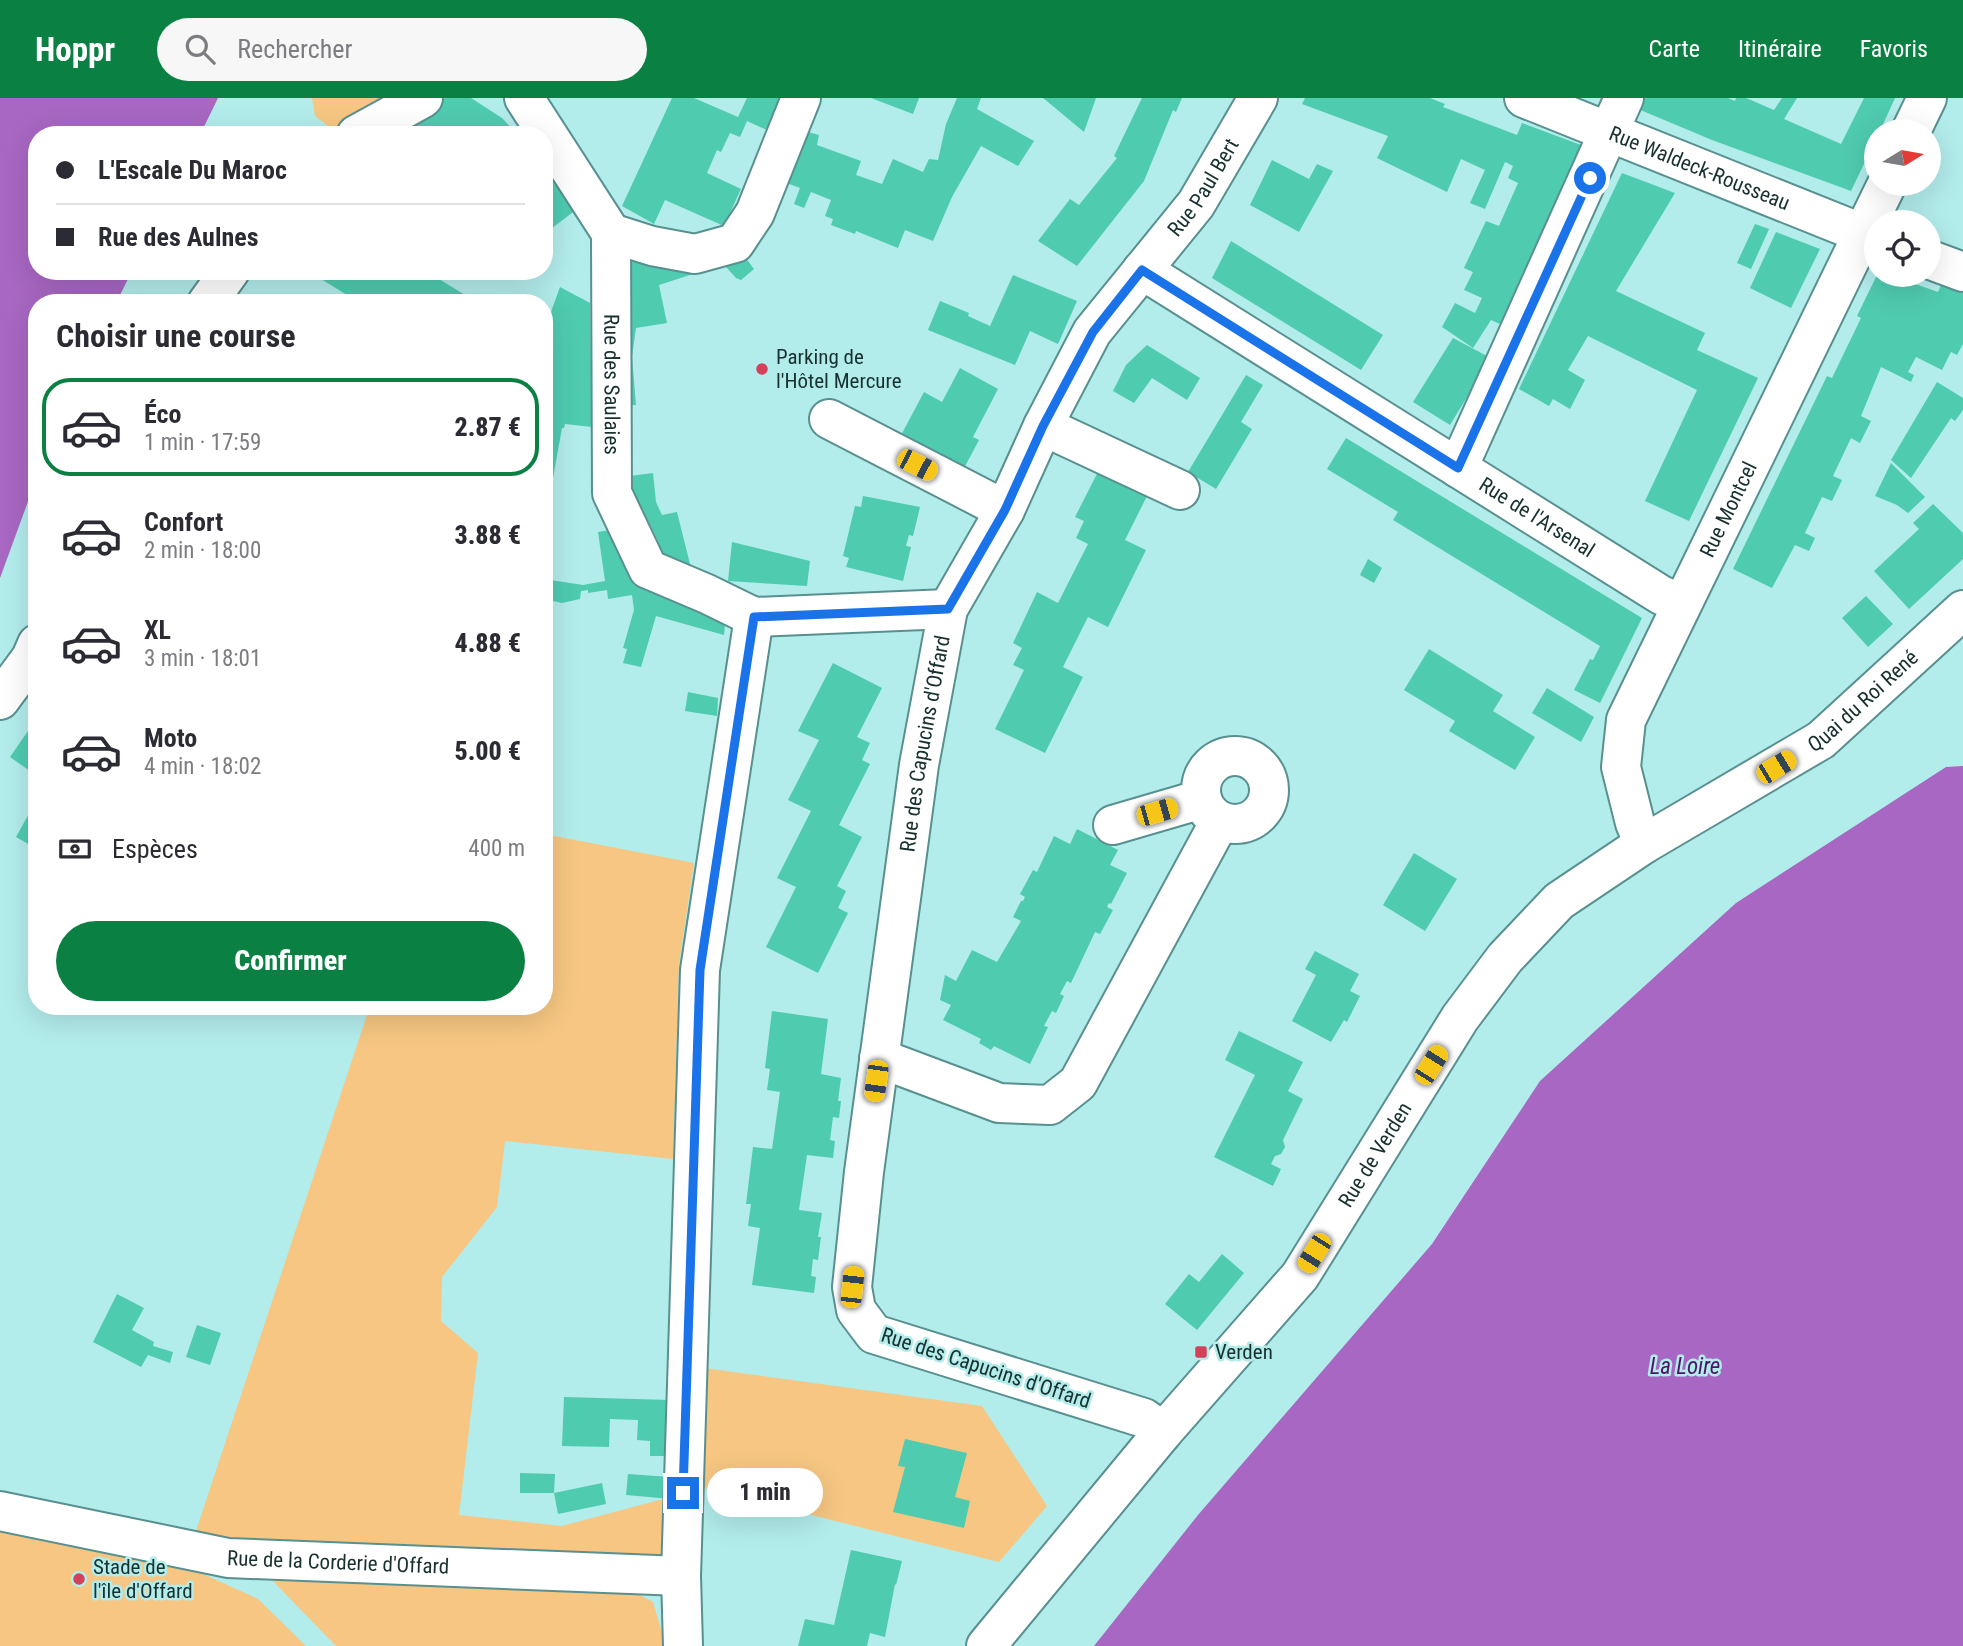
<!DOCTYPE html>
<html lang="fr">
<head>
<meta charset="utf-8">
<style>
	body { margin:0; font-family:"Roboto Condensed",sans-serif; background:#f7f7f7; color:#2b2b33; height:100vh; display:flex; flex-direction:column; font-size:26px; white-space:nowrap }
	* { box-sizing:border-box; margin:0 }
	p { font-size:23px; color:#7c7c81 }
	.icon { flex:none; width:38px; height:38px; fill:none; stroke:currentColor; stroke-width:2; stroke-linecap:round; stroke-linejoin:round }
	.map { position:relative; flex:1; overflow:hidden }
	.side { position:absolute; left:28px; top:196px; width:525px; height:721px; display:flex; flex-direction:column; background:#fff; border-radius:28px; box-shadow:0 7px 28px #0002 }
	.side>* { flex:none }
	.guide { position:absolute; left:28px; top:28px; width:525px; height:154px; border-radius:28px; box-shadow:0 7px 28px #0002; display:grid; align-content:center; height:154px; padding:0 28px; background:#fff }
	.needle { width:46px; rotate:79deg }
	.buttons { position:absolute; left:1864px; top:21px; display:grid; gap:14px }
	.buttons a { display:grid; place-items:center; width:77px; height:77px; border-radius:50%; background:#fff; box-shadow:0 7px 28px #0002; font-size:35px }
	.end { position:absolute; width:32px; height:32px; margin:-16px; border:9px solid #1a73e8; background:#fff; box-shadow:0 0 0 4px #fff }
	.from { border-radius:50% }
	.bubble { position:absolute; height:49px; border-radius:24px; background:#fff; box-shadow:0 7px 28px #0002; font-size:23px; font-weight:800; line-height:49px; text-align:center }
	.car { position:absolute; width:21px; height:42px; margin:-21px -10px; border-radius:9px; box-shadow:0 0 5px 2px #0007; background:linear-gradient(#f5c518 24%,#345 0 40%,#f5c518 0 76%,#345 0 86%,#f5c518 0) }
	.guide b { display:flex; align-items:center; gap:24px; height:66px; font-size:26px }
	.guide b+b { border-top:2px solid #e1e1e2 }
	.guide i { width:18px; height:18px; background:#2b2b33 }
	ul { padding:0; list-style:none }
	li { display:flex; align-items:center; gap:21px; height:98px; margin:0 14px 10px; padding:0 14px; border:4px solid transparent; border-radius:28px }
	li div { flex:1 }
	li b { display:block; font-size:26px }
	li em { font-style:normal; font-weight:800 }
	li.selected { border-color:#0b8043 }
	li>.icon { width:63px; height:63px; stroke-width:1.5 }
	h2 { padding:0 28px; font-size:32px; line-height:84px }
	.pay { display:flex; align-items:center; gap:18px; height:77px; padding:0 28px; font-size:26px }
	.pay p { margin-inline-start:auto }
	.cta { display:flex; gap:14px; margin-top:auto; padding:14px 28px }
	.cta a { flex:1; height:80px; border-radius:42px; background:#0b8043; color:#fff; font-size:28px; font-weight:800; line-height:80px; text-align:center }
	header { display:flex; align-items:center; gap:42px; box-sizing:border-box; height:98px; padding:0 35px; background:#0b8043; color:#fff }
	header strong { font-size:33px }
	nav { display:flex; gap:38px; margin-inline-start:auto; font-size:24px }
	.search { width:490px; height:63px; background:#f7f7f7; display:flex; align-items:center; gap:18px; box-sizing:border-box; padding:0 24px; border-radius:38px; color:#7c7c81; font-size:26px }
	.map>svg:first-child { display:block }
	.green { fill:#f6c682 }
	.water { fill:#a767c2 }
	.building { fill:#4fcbaf }
	.lines { fill:none; stroke-linecap:round; stroke-linejoin:round }
	.minor-casing { stroke:#589090; stroke-width:42 }
	.minor { stroke:#fff; stroke-width:38 }
	.route { stroke:#1a73e8; stroke-width:9 }
	.poi-dot { fill:#d3425a; stroke:#b2eceb; stroke-width:2.5 }
	.labels { text-anchor:middle; stroke-width:5; stroke-linejoin:round; paint-order:stroke }
	.street-label { font-size:21px; fill:#183030; stroke:#b2eceb }
	.poi-label { font-size:21px; fill:#183030; stroke:#b2eceb; text-anchor:start }
	.water-label { font-size:23px; font-style:italic; fill:#501267; stroke:#b2eceb }
</style>
</head>
<body>
<header>
<strong>Hoppr</strong>
<div class="search"><svg class="icon" aria-label="search" viewBox="0 0 24 24"><circle cx="10" cy="10" r="6"/><path d="M15 15l6 6"/></svg>Rechercher</div>
<nav><a>Carte</a><a>Itinéraire</a><a>Favoris</a></nav>
</header>
<div class="map">
<svg width="1963" height="1548" viewBox="0 0 1963 1548">
	<rect width="100%" height="100%" fill="#b2eceb"/>
	<path class="green" d="M 312,0 L 385,0 L 333,32 L 315,18 Z
		M 544,736 L 694,765 L 679,866 L 673,1061 L 505,1043 L 497,1109 L 442,1179 L 441,1223 L 478,1255 L 459,1417 L 562,1428 L 663,1401 L 662,1460 L 192,1445 L 370,908 L 544,908 Z
		M 704,1270 L 982,1308 L 1047,1408 L 999,1464 L 704,1390 Z
		M 0,1429 L 188,1469 L 258,1501 L 306,1548 L 0,1548 Z
		M 267,1477 L 623,1488 L 653,1504 L 663,1538 L 663,1548 L 336,1548 Z"/>
	<path class="water" d="M 0,0 L 218,0 L 200,37 L 37,37 L 37,173 L 132,173 L 116,205 L 37,205 L 37,379 L 0,480 Z
		M 1963,668 L 1963,1548 L 1094,1548 L 1198,1417 L 1432,1146 L 1540,983 L 1736,805 L 1946,669 Z"/>
	<path class="building" d="M 445,0 L 471,0 L 502,20 L 518,37 L 398,37 Z
		M 672,0 L 694,0 L 738,19 L 747,0 L 796,0 L 780,38 L 747,23 L 740,39 L 730,35 L 721,54 L 717,52 L 707,75 L 741,91 L 724,128 L 665,102 L 654,126 L 622,108 Z
		M 871,0 L 919,0 L 913,16 Z
		M 957,0 L 981,0 L 977,11 L 1034,43 L 1018,68 L 981,48 L 952,99 L 933,143 L 905,132 L 898,150 L 856,133 L 855,136 L 831,127 L 833,121 L 825,118 L 831,102 L 811,94 L 804,110 L 794,106 L 800,90 L 773,80 L 797,31 L 819,37 L 817,47 L 861,63 L 856,77 L 882,86 L 893,61 L 923,74 L 929,61 L 938,62 L 946,26 Z
		M 1043,0 L 1096,0 L 1084,34 L 1054,9 Z
		M 1142,0 L 1182,0 L 1176,14 L 1173,12 L 1144,83 L 1077,168 L 1038,143 L 1070,101 L 1079,107 L 1117,60 L 1114,58 Z
		M 1305,0 L 1430,0 L 1445,6 L 1443,9 L 1517,37 L 1522,25 L 1581,47 L 1584,54 L 1502,227 L 1491,222 L 1473,250 L 1442,229 L 1455,205 L 1475,215 L 1482,200 L 1464,192 L 1473,174 L 1464,170 L 1486,123 L 1499,128 L 1518,85 L 1508,80 L 1513,68 L 1505,64 L 1485,111 L 1470,105 L 1485,72 L 1461,61 L 1447,94 L 1377,60 L 1388,38 L 1302,6 Z
		M 1644,0 L 1728,0 L 1735,3 L 1736,0 L 1746,0 L 1774,12 L 1782,0 L 1797,0 L 1784,21 L 1841,46 L 1864,0 L 1895,0 L 1880,33 L 1876,33 L 1876,41 L 1851,93 L 1712,42 L 1638,11 Z
		M 1272,62 L 1309,81 L 1317,66 L 1333,73 L 1299,134 L 1250,107 Z
		M 544,68 L 577,111 L 547,134 L 544,131 Z
		M 1622,75 L 1675,95 L 1616,193 L 1705,235 L 1697,252 L 1758,280 L 1689,423 L 1645,403 L 1697,292 L 1588,238 L 1568,272 L 1585,282 L 1570,311 L 1553,301 L 1549,308 L 1519,291 Z
		M 1755,126 L 1769,131 L 1751,171 L 1737,165 Z
		M 1776,134 L 1820,151 L 1791,210 L 1750,190 Z
		M 1231,143 L 1383,237 L 1361,272 L 1212,180 Z
		M 735,146 L 754,171 L 741,182 L 736,180 L 717,159 Z
		M 638,158 L 696,175 L 659,187 L 667,225 L 636,230 L 632,259 L 636,307 L 616,308 L 619,216 L 632,211 L 625,193 L 623,162 Z
		M 308,173 L 426,173 L 478,205 L 360,205 Z
		M 1013,177 L 1077,203 L 1058,246 L 1030,233 L 1015,267 L 928,232 L 940,203 L 969,215 L 968,218 L 990,228 Z
		M 1877,177 L 1890,177 L 1938,194 L 1943,182 L 1963,190 L 1963,246 L 1957,257 L 1951,254 L 1942,272 L 1916,259 L 1908,274 L 1914,277 L 1911,284 L 1881,269 L 1861,318 L 1871,323 L 1860,345 L 1851,340 L 1833,378 L 1842,382 L 1832,403 L 1822,399 L 1805,435 L 1815,440 L 1809,453 L 1795,447 L 1772,490 L 1733,471 L 1827,278 L 1832,280 L 1861,220 L 1857,218 Z
		M 560,189 L 590,205 L 592,329 L 565,326 L 564,330 L 562,330 L 553,380 L 546,455 L 544,455 L 544,233 Z
		M 1453,240 L 1487,258 L 1467,299 L 1450,327 L 1413,304 Z
		M 1147,247 L 1200,280 L 1187,302 L 1152,280 L 1134,305 L 1113,293 L 1126,267 Z
		M 960,270 L 998,291 L 973,339 L 979,342 L 962,374 L 899,341 L 924,294 L 942,304 Z
		M 1246,277 L 1263,287 L 1241,324 L 1252,331 L 1216,391 L 1188,374 Z
		M 1937,284 L 1963,300 L 1963,312 L 1955,323 L 1951,320 L 1911,380 L 1891,362 Z
		M 1346,340 L 1642,520 L 1600,605 L 1574,592 L 1590,561 L 1593,562 L 1600,548 L 1393,422 L 1398,414 L 1327,371 Z
		M 1891,365 L 1925,399 L 1908,415 L 1897,407 L 1875,398 Z
		M 1101,368 L 1150,392 L 1125,442 L 1146,452 L 1108,529 L 1088,519 L 1063,569 L 1083,579 L 1045,655 L 995,631 L 1024,572 L 1013,567 L 1022,550 L 1013,545 L 1037,494 L 1058,505 L 1088,446 L 1076,440 L 1084,423 L 1075,419 Z
		M 653,375 L 656,404 L 662,417 L 677,414 L 692,474 L 664,467 L 649,447 L 659,445 L 642,410 L 634,414 L 630,378 Z
		M 863,398 L 920,409 L 913,438 L 909,437 L 906,448 L 911,449 L 903,483 L 846,469 L 849,460 L 843,458 L 855,408 L 861,409 Z
		M 1933,406 L 1963,435 L 1963,461 L 1909,511 L 1874,473 L 1919,431 L 1913,425 Z
		M 610,432 L 650,490 L 662,498 L 726,516 L 724,537 L 656,518 L 641,569 L 623,565 L 627,551 L 623,550 L 634,512 L 632,497 L 608,501 L 607,492 L 588,495 L 588,492 L 581,493 L 580,501 L 562,505 L 553,503 L 548,536 L 544,535 L 544,481 L 583,487 L 605,483 L 598,434 Z
		M 732,444 L 810,463 L 807,488 L 728,483 Z
		M 1368,461 L 1382,470 L 1374,485 L 1360,477 Z
		M 1866,498 L 1893,526 L 1868,549 L 1842,520 Z
		M 1429,551 L 1503,597 L 1493,613 L 1535,639 L 1515,672 L 1449,633 L 1455,623 L 1404,592 Z
		M 833,565 L 882,590 L 857,639 L 870,645 L 862,662 L 870,666 L 839,727 L 862,739 L 837,788 L 846,793 L 838,810 L 848,815 L 818,875 L 766,849 L 796,789 L 777,780 L 811,713 L 788,702 L 819,642 L 798,633 Z
		M 1547,590 L 1594,619 L 1581,644 L 1532,615 Z
		M 688,594 L 718,600 L 717,618 L 685,613 Z
		M 37,620 L 37,678 L 10,659 Z
		M 31,712 L 37,716 L 37,751 L 16,739 Z
		M 1077,731 L 1118,752 L 1110,767 L 1127,775 L 1111,806 L 1109,805 L 1107,809 L 1113,812 L 1100,836 L 1095,834 L 1071,885 L 1067,883 L 1060,896 L 1064,898 L 1056,915 L 1052,913 L 1044,928 L 1048,929 L 1030,966 L 994,948 L 991,952 L 979,945 L 981,941 L 943,922 L 951,907 L 940,902 L 945,877 L 956,883 L 972,852 L 997,864 L 1021,823 L 1013,819 L 1021,803 L 1023,803 L 1025,799 L 1020,796 L 1033,772 L 1037,774 L 1054,738 L 1070,746 Z
		M 1414,755 L 1457,781 L 1425,833 L 1383,807 Z
		M 1315,853 L 1359,876 L 1350,893 L 1360,898 L 1347,924 L 1344,922 L 1331,944 L 1292,923 L 1316,877 L 1305,871 Z
		M 772,913 L 828,921 L 821,976 L 841,980 L 838,1003 L 841,1003 L 839,1020 L 833,1019 L 830,1042 L 835,1043 L 833,1060 L 807,1057 L 799,1112 L 822,1115 L 818,1139 L 821,1139 L 818,1162 L 813,1161 L 811,1178 L 816,1179 L 814,1195 L 752,1187 L 760,1130 L 748,1128 L 751,1106 L 746,1106 L 753,1049 L 772,1051 L 780,994 L 767,992 L 770,971 L 765,970 Z
		M 1239,933 L 1303,964 L 1288,993 L 1303,1001 L 1283,1042 L 1285,1049 L 1281,1056 L 1275,1058 L 1271,1066 L 1281,1071 L 1273,1088 L 1214,1059 L 1255,977 L 1225,962 Z
		M 1222,1156 L 1244,1175 L 1197,1232 L 1165,1206 L 1189,1176 L 1199,1184 Z
		M 117,1196 L 144,1210 L 132,1232 L 154,1244 L 153,1248 L 173,1254 L 170,1265 L 148,1257 L 141,1269 L 93,1244 Z
		M 197,1227 L 221,1235 L 210,1267 L 186,1259 Z
		M 564,1299 L 670,1302 L 670,1358 L 650,1358 L 650,1343 L 637,1342 L 638,1322 L 610,1321 L 609,1349 L 562,1348 Z
		M 905,1341 L 967,1355 L 955,1399 L 970,1403 L 964,1430 L 893,1414 L 905,1369 L 898,1368 Z
		M 520,1375 L 555,1376 L 554,1395 L 520,1395 Z
		M 628,1376 L 670,1379 L 671,1401 L 626,1397 Z
		M 602,1385 L 606,1406 L 558,1416 L 554,1395 Z
		M 851,1452 L 902,1463 L 896,1487 L 895,1486 L 885,1539 L 870,1535 L 867,1548 L 798,1548 L 805,1521 L 834,1527 Z"/>
	<g class="lines">
		<g class="minor-casing">
			<g id="minor">
				<path id="s1" d="M 524,0 L 611,135 L 612,395 L 648,471 L 707,496 L 754,519 L 948,511"/>
				<path id="s2" d="M 1524,0 L 1876,141"/>
				<path d="M 1911,33 L 1927,0"/>
				<path d="M 356,37 L 423,0"/>
				<path d="M 611,135 L 652,148 L 695,156 L 735,145 L 755,115 L 801,0"/>
				<path d="M 1928,161 L 1963,174"/>
				<path id="s3" d="M 1142,172 L 1661,497 L 1682,506"/>
				<path d="M 207,205 L 230,173"/>
				<path d="M 829,321 L 1005,412"/>
				<path d="M 1043,328 L 1180,392"/>
				<path d="M 1458,370 L 1624,0"/>
				<path d="M 0,602 L 31,560 L 37,546"/>
				<circle cx="1235" cy="692" r="34"/>
				<path d="M 1113,727 L 1202,701"/>
				<path id="s4" d="M 1644,746 L 1635,725 L 1621,669 L 1626,622 L 1887,86"/>
				<path d="M 879,960 L 999,1005 L 1050,1007 L 1078,985 L 1220,723"/>
				<path id="s5" d="M 1163,1334 L 1144,1320 L 874,1236 L 856,1212 L 852,1189 L 864,1074 L 919,667 L 948,511 L 1005,412 L 1043,328 L 1092,234 L 1196,106 L 1258,0"/>
				<path id="s6" d="M 0,1413 L 228,1460 L 681,1478"/>
				<path d="M 683,1548 L 681,1478 L 700,872 L 754,519"/>
				<path id="s7" d="M 986,1548 L 1163,1334 L 1300,1178 L 1460,920 L 1505,860 L 1559,803 L 1644,746 L 1821,642 L 1963,512"/>
			</g>
		</g>
		<use href="#minor" class="minor"/>
	</g>
	<g class="lines">
		<path class="route" d="M 683,1395 L 700,872 L 754,519 L 948,511 L 1005,412 L 1043,328 L 1093,234 L 1142,172 L 1458,370 L 1590,80"/>
	</g>
	<g class="poi-dot">
		<circle cx="762" cy="271" r="7"/>
		<rect x="1194" y="1247" width="14" height="14" rx="3.5"/>
		<circle cx="79" cy="1481" r="7"/>
	</g>
	<g class="labels">
		<g class="street-label">
			<text dy="7" stroke="none"><textPath href="#s2" startOffset="189">Rue Waldeck-Rousseau</textPath></text>
			<text dy="7" stroke="none"><textPath href="#s5" startOffset="1540">Rue Paul Bert</textPath></text>
			<text dy="7" stroke="none"><textPath href="#s1" startOffset="312">Rue des Saulaies</textPath></text>
			<text dy="7" stroke="none"><textPath href="#s4" startOffset="362">Rue Montcel</textPath></text>
			<text dy="7" stroke="none"><textPath href="#s3" startOffset="466">Rue de l'Arsenal</textPath></text>
			<text dy="7" stroke="none"><textPath href="#s7" startOffset="1307">Quai du Roi René</textPath></text>
			<text dy="7" stroke="none"><textPath href="#s5" startOffset="908">Rue des Capucins d'Offard</textPath></text>
			<text dy="7" stroke="none"><textPath href="#s7" startOffset="628">Rue de Verden</textPath></text>
			<text transform="translate(986 1270) rotate(18)" y="7">Rue des Capucins d'Offard</text>
			<text dy="7" stroke="none"><textPath href="#s6" startOffset="343">Rue de la Corderie d'Offard</textPath></text>
		</g>
		<g class="poi-label">
			<text x="776" y="266">Parking de<tspan x="776" dy="24">l'Hôtel Mercure</tspan></text>
			<text x="1215" y="1261">Verden</text>
			<text x="93" y="1476">Stade de<tspan x="93" dy="24">l'île d'Offard</tspan></text>
		</g>
		<g class="water-label">
			<text x="1685" y="1276">La Loire</text>
		</g>
	</g>
</svg>
<div class="buttons">
<a><svg class="needle" viewBox="-14 -14 28 28"><path d="M0-13l5 13h-10z" fill="#e53935"/><path d="M0 13l5-13h-10z" fill="#7c7c81"/></svg></a>
<a><svg class="icon" aria-label="locate" viewBox="0 0 24 24"><circle cx="12" cy="12" r="6"/><path d="M12 2v4M12 18v4M2 12h4M18 12h4"/></svg></a>
</div>
<i class="end from" style="left:1590px;top:80px"></i>
<i class="end" style="left:683px;top:1395px"></i>
<div class="bubble" style="left:707px;top:1370px;width:116px">1 min</div>
<i class="car" style="left:917px;top:367px;rotate:117deg"></i>
<i class="car" style="left:1776px;top:669px;rotate:59deg"></i>
<i class="car" style="left:1157px;top:714px;rotate:74deg"></i>
<i class="car" style="left:1431px;top:967px;rotate:32deg"></i>
<i class="car" style="left:876px;top:983px;rotate:188deg"></i>
<i class="car" style="left:1314px;top:1155px;rotate:212deg"></i>
<i class="car" style="left:852px;top:1189px;rotate:6deg"></i>
<div class="guide">
<b><i class="from"></i>L'Escale Du Maroc</b>
<b><i></i>Rue des Aulnes</b>
</div>
<section class="side">
<h2>Choisir une course</h2>
<ul>
<li class="selected"><svg class="icon" aria-label="car" viewBox="0 0 24 24"><path d="M5 17H2v-5l4-1 3-4h7l3 4 3 1v5h-3M9 17h6M6 11h13"/><circle cx="7" cy="17" r="2"/><circle cx="17" cy="17" r="2"/></svg><div><b>Éco</b><p>1 min · 17:59</p></div><em>2.87 €</em></li>
<li><svg class="icon" aria-label="car" viewBox="0 0 24 24"><path d="M5 17H2v-5l4-1 3-4h7l3 4 3 1v5h-3M9 17h6M6 11h13"/><circle cx="7" cy="17" r="2"/><circle cx="17" cy="17" r="2"/></svg><div><b>Confort</b><p>2 min · 18:00</p></div><em>3.88 €</em></li>
<li><svg class="icon" aria-label="car" viewBox="0 0 24 24"><path d="M5 17H2v-5l4-1 3-4h7l3 4 3 1v5h-3M9 17h6M6 11h13"/><circle cx="7" cy="17" r="2"/><circle cx="17" cy="17" r="2"/></svg><div><b>XL</b><p>3 min · 18:01</p></div><em>4.88 €</em></li>
<li><svg class="icon" aria-label="car" viewBox="0 0 24 24"><path d="M5 17H2v-5l4-1 3-4h7l3 4 3 1v5h-3M9 17h6M6 11h13"/><circle cx="7" cy="17" r="2"/><circle cx="17" cy="17" r="2"/></svg><div><b>Moto</b><p>4 min · 18:02</p></div><em>5.00 €</em></li>
</ul>
<div class="pay"><svg class="icon" aria-label="cash" viewBox="0 0 24 24"><path d="M3 7h18v10H3z"/><circle cx="12" cy="12" r="2"/></svg>Espèces<p>400 m</p></div>
<div class="cta"><a>Confirmer</a></div>
</section>
</div>
</body>
</html>
